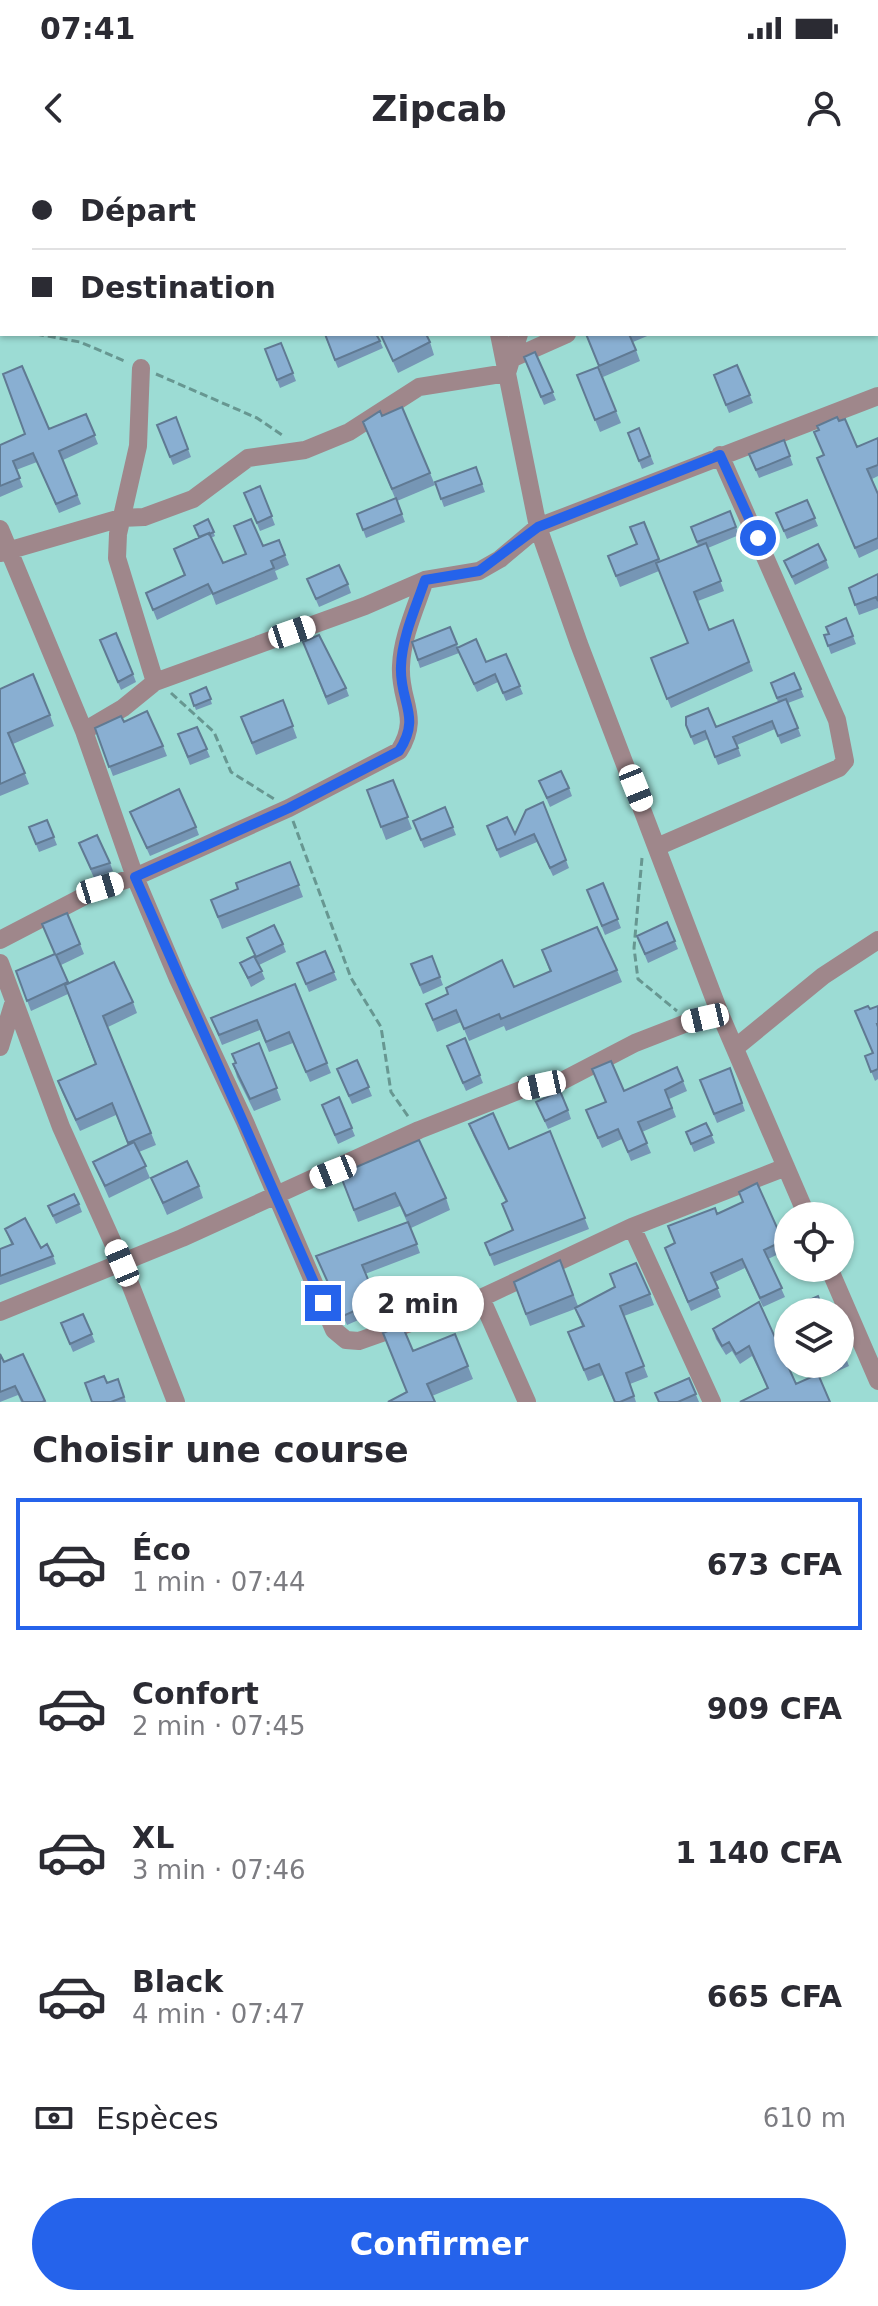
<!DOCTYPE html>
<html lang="fr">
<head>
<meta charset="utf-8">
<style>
	body { margin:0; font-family:"DejaVu Sans",sans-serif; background:#f2f2f3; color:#2b2b33; height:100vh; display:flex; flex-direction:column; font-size:30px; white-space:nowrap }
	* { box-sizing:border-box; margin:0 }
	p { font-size:26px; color:#7c7c81 }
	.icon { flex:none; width:44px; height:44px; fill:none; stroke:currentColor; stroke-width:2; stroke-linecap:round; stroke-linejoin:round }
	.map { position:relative; height:1242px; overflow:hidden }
	.panel { display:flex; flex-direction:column; background:#fff; flex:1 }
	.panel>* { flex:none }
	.banner { position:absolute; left:0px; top:0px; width:878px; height:176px; box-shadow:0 2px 6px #0004; display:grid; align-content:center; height:176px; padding:0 32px; background:#fff }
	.fabs { position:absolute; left:774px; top:1042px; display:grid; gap:16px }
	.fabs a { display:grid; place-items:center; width:80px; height:80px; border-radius:50%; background:#fff; box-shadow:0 2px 6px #0004; font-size:40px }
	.end { position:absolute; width:36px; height:36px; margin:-18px; border:10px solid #2563eb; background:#fff; box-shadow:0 0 0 4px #fff }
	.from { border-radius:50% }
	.bubble { position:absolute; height:56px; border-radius:28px; background:#fff; box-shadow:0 2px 6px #0004; font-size:26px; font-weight:700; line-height:56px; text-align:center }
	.car { position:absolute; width:24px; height:48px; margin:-24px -12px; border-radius:10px; box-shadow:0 0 6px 2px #0007; background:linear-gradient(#fff 24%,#345 0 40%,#fff 0 76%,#345 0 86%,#fff 0) }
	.banner b { display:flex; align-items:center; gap:28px; height:76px; font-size:30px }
	.banner b+b { border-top:2px solid #e1e1e2 }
	.banner i { width:20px; height:20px; background:#2b2b33 }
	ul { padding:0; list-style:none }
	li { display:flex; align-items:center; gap:24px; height:132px; margin:0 16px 12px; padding:0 16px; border:4px solid transparent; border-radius:0px }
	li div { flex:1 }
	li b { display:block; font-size:30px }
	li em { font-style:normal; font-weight:700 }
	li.active { border-color:#2563eb }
	li>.icon { width:72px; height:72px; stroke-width:1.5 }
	h2 { padding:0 32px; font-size:36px; line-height:96px }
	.pay { display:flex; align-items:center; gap:20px; height:88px; padding:0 32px; font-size:30px }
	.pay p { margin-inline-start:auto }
	.button { display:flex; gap:16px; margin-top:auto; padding:16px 32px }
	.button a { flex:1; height:92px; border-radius:48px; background:#2563eb; color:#fff; font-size:32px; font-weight:700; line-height:92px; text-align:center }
	.status { display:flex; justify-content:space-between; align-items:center; height:56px; padding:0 40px; background:#fff; direction:ltr }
	.status svg { height:22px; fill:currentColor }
	header { display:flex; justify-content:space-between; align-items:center; height:104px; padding:0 32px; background:#fff; font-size:36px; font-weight:700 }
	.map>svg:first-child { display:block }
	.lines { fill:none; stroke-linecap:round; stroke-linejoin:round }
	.path { stroke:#679791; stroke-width:3; stroke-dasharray:8 4; stroke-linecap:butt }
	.minor { stroke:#9f878b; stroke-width:18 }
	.wall { fill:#7696b5 }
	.building { fill:#89afd2; stroke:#607a93; stroke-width:2 }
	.route { stroke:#2563eb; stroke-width:10 }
</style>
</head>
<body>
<div class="status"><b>07:41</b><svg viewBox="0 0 49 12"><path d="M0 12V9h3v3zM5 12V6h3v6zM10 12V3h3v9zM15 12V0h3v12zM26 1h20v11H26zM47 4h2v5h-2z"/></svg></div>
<header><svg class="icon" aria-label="back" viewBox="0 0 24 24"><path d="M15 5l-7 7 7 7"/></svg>Zipcab<svg class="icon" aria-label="person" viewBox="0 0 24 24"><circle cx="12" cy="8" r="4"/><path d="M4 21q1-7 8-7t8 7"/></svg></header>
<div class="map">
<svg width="878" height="1242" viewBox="0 0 878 1242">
	<rect width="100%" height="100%" fill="#9cdcd4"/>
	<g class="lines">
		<path class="path" d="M 876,34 L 878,34
			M 0,123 L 2,127
			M 36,174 L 80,182 L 127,202
			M 156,214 L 257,258 L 285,277
			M 171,533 L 214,572 L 231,612 L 274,639
			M 293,661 L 351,818 L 381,867 L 391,932 L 410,959
			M 642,698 L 634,788 L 638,819 L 677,851"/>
		<path class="minor" d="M 327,0 L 336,2
			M 397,0 L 399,2
			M 526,0 L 528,2
			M 670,2 L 677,0
			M 826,2 L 826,0
			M 499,174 L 538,367 L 579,484 L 720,854 L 807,1056
			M 513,198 L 567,174
			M 141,208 L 138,286 L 118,374 L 117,398 L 155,522
			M 0,369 L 84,571 L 135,717 L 178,819 L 245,962 L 334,1170 L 346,1180 L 359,1181 L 481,1138 L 632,1067 L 786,1007
			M 0,393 L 121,358 L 144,357 L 193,339 L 248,298 L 305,290 L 349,272 L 419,227 L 507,213 L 519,174
			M 84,571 L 123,548 L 155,522 L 365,446 L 425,420 L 479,411 L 500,399 L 538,367 L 878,236
			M 659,686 L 839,608 L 845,601 L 837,560 L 720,295
			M 0,780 L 100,728 L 135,717 L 289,648 L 399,591 C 421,556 399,542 401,506 C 402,477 416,447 425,420
			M 0,803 L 61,967 L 122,1103 L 176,1242
			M 0,887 L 14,841
			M 735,888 L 823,816 L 878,780
			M 632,1067 L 712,1242
			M 829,1108 L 878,1221
			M 481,1138 L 527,1242
			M 0,1152 L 182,1078 L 419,970 L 523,929 L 562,921 L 635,883 L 689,862 L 720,854"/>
	</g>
	<path class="wall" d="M 447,0 L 494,0 L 495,2 L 448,2 Z
		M 878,91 L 878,164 L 876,165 L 876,92 Z
		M 324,174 L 380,181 L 383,188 L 338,208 Z
		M 586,174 L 652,174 L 633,182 L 640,201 L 603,217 Z
		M 381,175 L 430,182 L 434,195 L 398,213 Z
		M 281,183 L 296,221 L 280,228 L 265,189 Z
		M 535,192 L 556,240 L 544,245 L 524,197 Z
		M 737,205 L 753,243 L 729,253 L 714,215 Z
		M 582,228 L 616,251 L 621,263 L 600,272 Z
		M 86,254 L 98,284 L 63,300 L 81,344 L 59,353 L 37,302 L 16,310 L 23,327 L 0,337 L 0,285 L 25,274 L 49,269 Z
		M 382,256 L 430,313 L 435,325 L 397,341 L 405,362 L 366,378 L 357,354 L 395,338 L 363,262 Z
		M 176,257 L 191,297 L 173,305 L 157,265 Z
		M 839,261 L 857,287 L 878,278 L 878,316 L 872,319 L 878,334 L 878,389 L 859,398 L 821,308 L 823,295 Z
		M 639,268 L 654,304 L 642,309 L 628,273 Z
		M 784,280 L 793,305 L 759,318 L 749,294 Z
		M 476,307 L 485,332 L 444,347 L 435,322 Z
		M 260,326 L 275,365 L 260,371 L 244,333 Z
		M 807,340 L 818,366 L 787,379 L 776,353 Z
		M 730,351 L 739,375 L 708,388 L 724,431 L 698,441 L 709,470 L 733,460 L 753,511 L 671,548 L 651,498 L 688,483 L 659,411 L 620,427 L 608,396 L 636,384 L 644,362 L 660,401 L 698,386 L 691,367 Z
		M 208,359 L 215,376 L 211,378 L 223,403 L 279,380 L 289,405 L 275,411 L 278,419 L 216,445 L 212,434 L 157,460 L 146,433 L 184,415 L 174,389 L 199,377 Z
		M 826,400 L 829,408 L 795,425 L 784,401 Z
		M 878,414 L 878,448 L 859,455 L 849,428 Z
		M 307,419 L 348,424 L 351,433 L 319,447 Z
		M 846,458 L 856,484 L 831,494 L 824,475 L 829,474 Z
		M 450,467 L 458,487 L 486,502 L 506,494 L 523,534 L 506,541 L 498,522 L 477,532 L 459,493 L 420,508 L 412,482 Z
		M 100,480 L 133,514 L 136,522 L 121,530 Z
		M 303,482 L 346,528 L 349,536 L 328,545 Z
		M 794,513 L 804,537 L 788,543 L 801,576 L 781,584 L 775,569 L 737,585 L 741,596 L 718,605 L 708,579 L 694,585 L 686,565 L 716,567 L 778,542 L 771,523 Z
		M 206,527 L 212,544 L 196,550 L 190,534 Z
		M 0,529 L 50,555 L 54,566 L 13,584 L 29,624 L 0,636 Z
		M 283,540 L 297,578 L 256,595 L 241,557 Z
		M 124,562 L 163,586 L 167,596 L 113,616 L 95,568 Z
		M 197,567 L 210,597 L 190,605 L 178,574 Z
		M 393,620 L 412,669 L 386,680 L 367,630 Z
		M 539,621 L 569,628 L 572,636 L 550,647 Z
		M 543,642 L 569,708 L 553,716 L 537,682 L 500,698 L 487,666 L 515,674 Z
		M 445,647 L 456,675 L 424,688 L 413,661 Z
		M 130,652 L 196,667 L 199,675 L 150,696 Z
		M 47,660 L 57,685 L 39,692 L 29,667 Z
		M 79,683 L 110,703 L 113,711 L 94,718 Z
		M 290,702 L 303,737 L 222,769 L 211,740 L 238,729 Z
		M 603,723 L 621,768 L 605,775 L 587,730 Z
		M 667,762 L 678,789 L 648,803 L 637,776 Z
		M 42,764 L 80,784 L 84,794 L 61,805 L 69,823 L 133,842 L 137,853 L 108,867 L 156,985 L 139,992 L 150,1018 L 109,1038 L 93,1002 L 128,985 L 116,955 L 80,971 L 62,932 L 58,921 L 95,904 L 68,834 L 31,851 L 16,811 L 55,794 Z
		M 247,778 L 283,784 L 286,792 L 259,805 L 265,819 L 251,827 L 240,803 L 258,803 Z
		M 542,790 L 617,810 L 622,822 L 506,871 L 504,866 L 469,881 L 461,862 L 437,872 L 426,844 L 514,827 L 550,812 Z
		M 325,791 L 337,820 L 309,832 L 297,803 Z
		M 432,796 L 443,825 L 423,834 L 411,804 Z
		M 295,824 L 331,913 L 310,922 L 293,883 L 269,892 L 260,870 L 222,885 L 211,858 Z
		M 878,846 L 878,919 L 875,921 L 865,896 L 873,893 L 870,849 Z
		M 465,878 L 483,923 L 466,931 L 450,894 Z
		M 259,883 L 281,940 L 254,951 L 237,917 L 233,904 L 236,903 Z
		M 357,900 L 372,936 L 352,944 L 340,917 Z
		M 730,908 L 745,951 L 717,963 L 700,920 Z
		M 592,909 L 624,931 L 683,921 L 687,931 L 669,939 L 676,957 L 642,972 L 651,993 L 631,1001 L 622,979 L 602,988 L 590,960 L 606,942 Z
		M 339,937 L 355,976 L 338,984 L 322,945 Z
		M 536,942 L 568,950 L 571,959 L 548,969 Z
		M 706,963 L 715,983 L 694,992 L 686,972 Z
		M 469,964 L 509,989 L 550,971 L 589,1069 L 494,1106 L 485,1083 L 512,1070 L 502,1044 L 506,1042 L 473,975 Z
		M 340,1014 L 446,1038 L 450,1050 L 411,1068 L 420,1093 L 365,1114 L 381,1150 L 347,1165 L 316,1096 L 407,1062 L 400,1046 L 358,1062 Z
		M 151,1018 L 199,1026 L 203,1038 L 167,1055 Z
		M 739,1032 L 783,1081 L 787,1090 L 768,1099 L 785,1137 L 763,1147 L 745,1108 L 715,1122 L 721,1137 L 691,1151 L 668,1097 L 674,1084 L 717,1054 L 743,1042 Z
		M 79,1044 L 82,1052 L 56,1064 L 48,1046 Z
		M 5,1069 L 41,1088 L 53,1096 L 56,1104 L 0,1125 L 0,1089 L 11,1084 Z
		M 560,1100 L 578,1146 L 650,1134 L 654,1145 L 624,1156 L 648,1217 L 630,1224 L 636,1242 L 614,1242 L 603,1215 L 588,1221 L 568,1172 L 582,1166 L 575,1149 L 530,1166 L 514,1122 Z
		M 759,1142 L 796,1224 L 768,1229 L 752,1196 L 740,1204 L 732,1191 L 726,1195 L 716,1179 L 713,1169 Z
		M 83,1154 L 95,1182 L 73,1192 L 61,1163 Z
		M 383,1173 L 413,1191 L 455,1174 L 473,1219 L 432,1236 L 407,1232 Z
		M 840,1183 L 849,1206 L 829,1215 L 824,1204 L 840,1204 Z
		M 0,1194 L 4,1202 L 23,1194 L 45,1242 L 21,1242 L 18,1235 L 0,1242 Z
		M 689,1218 L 699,1242 L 658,1242 Z
		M 118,1219 L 126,1242 L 92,1242 L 107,1223 Z"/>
	<path class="building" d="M 457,0 L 490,0 L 489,2 L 460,2 Z
		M 878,91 L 878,119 L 876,120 L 876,92 Z
		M 878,123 L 878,150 L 876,151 L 876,124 Z
		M 325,174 L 376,174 L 380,181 L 335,200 Z
		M 384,174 L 426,174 L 430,182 L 393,201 L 381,175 Z
		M 586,174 L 629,174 L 636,190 L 599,206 Z
		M 281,183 L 293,213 L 277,220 L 265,189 Z
		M 535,192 L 553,232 L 541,237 L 524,197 Z
		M 737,205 L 750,235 L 726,245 L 714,215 Z
		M 22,206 L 49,269 L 86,254 L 95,275 L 59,291 L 77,335 L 56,344 L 33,293 L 13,301 L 20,318 L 0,326 L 0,285 L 25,274 L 3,214 Z
		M 598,207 L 616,251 L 595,260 L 577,215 Z
		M 402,247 L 430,313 L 392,329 L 363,262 L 380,251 L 382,256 Z
		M 176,257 L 188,289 L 170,297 L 157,265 Z
		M 837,257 L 839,261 L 845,259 L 857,287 L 878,278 L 878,305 L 867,309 L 878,334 L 878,378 L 855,388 L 817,298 L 824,295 L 814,272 L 819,270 L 817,266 Z
		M 639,268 L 650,296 L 639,301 L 628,273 Z
		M 784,280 L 790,296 L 756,310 L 749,294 Z
		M 476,307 L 482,324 L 441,339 L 435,322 Z
		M 260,326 L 272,356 L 257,363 L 244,333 Z
		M 396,338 L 402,354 L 363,370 L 357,354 Z
		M 807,340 L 815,358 L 784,371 L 776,353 Z
		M 730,351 L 736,367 L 697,382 L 691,367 Z
		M 208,359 L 214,372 L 209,374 L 209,373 L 199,377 L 194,366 Z
		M 251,359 L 263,386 L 279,380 L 285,395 L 271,401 L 274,408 L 213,434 L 208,424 L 153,450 L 146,433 L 185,415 L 174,389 L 209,373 L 223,403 L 246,394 L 234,366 Z
		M 644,362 L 659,399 L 616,416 L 608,396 L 637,384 L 630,367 Z
		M 706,383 L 721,421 L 694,432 L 709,470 L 733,460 L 749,502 L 667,539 L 651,498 L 688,483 L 656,403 Z
		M 818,384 L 826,400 L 792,417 L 784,401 Z
		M 339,405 L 348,424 L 316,439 L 307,419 Z
		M 878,414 L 878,441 L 876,437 L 855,445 L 849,428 Z
		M 846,458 L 853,476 L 828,486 L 824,475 L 829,474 L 826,467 Z
		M 450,467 L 457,484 L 418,500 L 412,482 Z
		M 116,473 L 133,514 L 118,522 L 100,480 Z
		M 319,475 L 346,528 L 326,537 L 303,482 Z
		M 476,479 L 486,502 L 506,494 L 520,526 L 503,533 L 495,514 L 474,524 L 457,488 Z
		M 794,513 L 801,529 L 777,538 L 771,523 Z
		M 33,514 L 50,555 L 8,573 L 25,613 L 0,624 L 0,529 Z
		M 206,527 L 211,539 L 194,546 L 190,534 Z
		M 786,539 L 798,568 L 778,576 L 772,561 L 733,577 L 738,588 L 715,597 L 705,571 L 691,577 L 686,565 L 686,557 L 708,548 L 716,567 Z
		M 283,540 L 293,566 L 252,583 L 241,557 Z
		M 147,551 L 163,586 L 109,607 L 95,568 L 121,556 L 124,562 Z
		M 197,567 L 207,589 L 188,597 L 178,574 Z
		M 561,611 L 569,628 L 547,638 L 539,621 Z
		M 393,620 L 408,657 L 381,667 L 367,630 Z
		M 179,629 L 196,667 L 147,688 L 130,652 Z
		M 543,642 L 566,700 L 550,708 L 534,674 L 497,690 L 487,666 L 507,657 L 515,674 L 526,650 Z
		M 445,647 L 453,667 L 421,680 L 413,661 Z
		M 47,660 L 54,677 L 36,684 L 29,667 Z
		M 97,675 L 110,703 L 91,709 L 79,683 Z
		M 290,702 L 299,725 L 218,757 L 211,740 L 238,729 L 236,723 Z
		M 603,723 L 618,759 L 602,766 L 587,730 Z
		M 67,753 L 80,784 L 56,795 L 68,822 L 27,841 L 16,811 L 55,794 L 42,764 Z
		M 667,762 L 675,781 L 645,794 L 637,776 Z
		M 274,765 L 283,784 L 256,797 L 247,778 Z
		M 597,767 L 617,810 L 501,859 L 499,854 L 464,869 L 456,850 L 433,860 L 426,844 L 448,834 L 446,828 L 502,800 L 514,827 L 551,811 L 542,790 Z
		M 325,791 L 334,812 L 306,824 L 297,803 Z
		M 254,796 L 262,811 L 248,818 L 240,803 Z
		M 432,796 L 440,817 L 420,825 L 411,804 Z
		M 114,802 L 133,842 L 103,856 L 151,973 L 128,983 L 112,943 L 76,960 L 58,921 L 96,904 L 65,825 Z
		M 295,824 L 327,903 L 306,912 L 289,872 L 266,882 L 257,860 L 219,875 L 211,858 Z
		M 868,846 L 870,849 L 878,846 L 878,864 L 877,864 L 878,867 L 878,909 L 871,912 L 865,896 L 873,893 L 855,851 Z
		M 465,878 L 480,915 L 463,923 L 447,886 Z
		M 259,883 L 277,928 L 250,939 L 233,904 L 236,903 L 232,894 Z
		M 357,900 L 369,927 L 349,936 L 337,909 Z
		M 611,901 L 624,931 L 677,907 L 683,921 L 665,930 L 672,948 L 638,962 L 647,983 L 628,992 L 618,969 L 598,978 L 586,950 L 606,942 L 592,909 Z
		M 730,908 L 742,943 L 714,954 L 700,920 Z
		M 560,931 L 568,950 L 545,961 L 536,942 Z
		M 339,937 L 352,968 L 335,975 L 322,945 Z
		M 493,953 L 509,989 L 550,971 L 585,1058 L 490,1095 L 485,1083 L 513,1070 L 502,1044 L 507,1041 L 469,964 Z
		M 706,963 L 712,975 L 691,984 L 686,972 Z
		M 419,980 L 446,1038 L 406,1056 L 395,1033 L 354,1050 L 340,1014 Z
		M 134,982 L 146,1006 L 105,1026 L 93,1002 Z
		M 187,1001 L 199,1026 L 163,1043 L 151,1018 Z
		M 757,1023 L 783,1081 L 764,1090 L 782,1128 L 760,1138 L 742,1099 L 711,1113 L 718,1128 L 688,1142 L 665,1088 L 675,1083 L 668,1066 L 715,1048 L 717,1054 L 743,1042 L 739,1032 Z
		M 74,1034 L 79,1044 L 53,1056 L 48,1046 Z
		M 25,1058 L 41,1088 L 47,1084 L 53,1096 L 0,1116 L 0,1089 L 13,1084 L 5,1069 Z
		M 408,1062 L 417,1084 L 362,1105 L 377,1141 L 343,1156 L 316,1096 Z
		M 560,1100 L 573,1135 L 526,1154 L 514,1122 Z
		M 636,1103 L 650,1134 L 620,1146 L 644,1206 L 626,1213 L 634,1236 L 620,1242 L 615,1242 L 599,1204 L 584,1210 L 568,1172 L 584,1166 L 575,1148 L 615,1127 L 610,1114 Z
		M 818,1136 L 824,1152 L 791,1152 L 789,1149 Z
		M 759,1142 L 796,1224 L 818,1214 L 830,1242 L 740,1242 L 768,1228 L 749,1186 L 736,1194 L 729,1182 L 722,1186 L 713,1169 Z
		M 83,1154 L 92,1174 L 70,1184 L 61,1163 Z
		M 402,1165 L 413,1191 L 455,1174 L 468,1206 L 427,1224 L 435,1242 L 388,1242 L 407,1232 L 383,1173 Z
		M 840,1183 L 846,1198 L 840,1200 Z
		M 0,1194 L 4,1202 L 23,1194 L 45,1241 L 42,1242 L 23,1242 L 15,1226 L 0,1232 Z
		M 104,1216 L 107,1223 L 118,1219 L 124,1237 L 111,1242 L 92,1242 L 85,1223 Z
		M 689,1218 L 696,1234 L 678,1242 L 659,1242 L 655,1233 Z"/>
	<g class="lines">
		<path class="route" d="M 323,1143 L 135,717 L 289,648 L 399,591 C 422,556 399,542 401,506 C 402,477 416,447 425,420 L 479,411 L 538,367 L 720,295 L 758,378"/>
	</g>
</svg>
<div class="fabs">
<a><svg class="icon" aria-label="locate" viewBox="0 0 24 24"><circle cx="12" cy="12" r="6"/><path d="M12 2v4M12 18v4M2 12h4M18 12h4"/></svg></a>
<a><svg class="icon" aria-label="layers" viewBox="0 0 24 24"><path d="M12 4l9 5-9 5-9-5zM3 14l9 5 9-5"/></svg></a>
</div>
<i class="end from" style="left:758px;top:378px"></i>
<i class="end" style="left:323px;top:1143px"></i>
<div class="bubble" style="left:352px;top:1116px;width:132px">2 min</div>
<i class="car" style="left:292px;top:472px;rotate:71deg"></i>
<i class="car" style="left:636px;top:628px;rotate:158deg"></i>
<i class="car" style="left:100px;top:728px;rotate:73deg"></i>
<i class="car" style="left:705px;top:858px;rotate:257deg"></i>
<i class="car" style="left:542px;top:925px;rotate:258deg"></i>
<i class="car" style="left:333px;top:1012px;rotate:248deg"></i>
<i class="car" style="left:122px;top:1103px;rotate:337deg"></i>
<div class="banner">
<b><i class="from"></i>Départ</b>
<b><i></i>Destination</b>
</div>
</div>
<section class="panel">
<h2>Choisir une course</h2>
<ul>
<li class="active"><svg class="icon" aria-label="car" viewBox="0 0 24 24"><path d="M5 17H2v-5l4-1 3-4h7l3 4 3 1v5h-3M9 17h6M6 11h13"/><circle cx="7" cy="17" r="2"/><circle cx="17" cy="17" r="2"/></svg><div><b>Éco</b><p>1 min · 07:44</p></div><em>673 CFA</em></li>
<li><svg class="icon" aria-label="car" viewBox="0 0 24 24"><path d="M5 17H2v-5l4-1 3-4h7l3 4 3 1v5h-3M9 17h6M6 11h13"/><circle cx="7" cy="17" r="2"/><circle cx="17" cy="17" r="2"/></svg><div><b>Confort</b><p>2 min · 07:45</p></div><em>909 CFA</em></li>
<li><svg class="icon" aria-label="car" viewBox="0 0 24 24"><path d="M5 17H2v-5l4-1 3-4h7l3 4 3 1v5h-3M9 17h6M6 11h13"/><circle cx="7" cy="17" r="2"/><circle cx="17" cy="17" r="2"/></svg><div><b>XL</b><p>3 min · 07:46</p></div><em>1 140 CFA</em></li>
<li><svg class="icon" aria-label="car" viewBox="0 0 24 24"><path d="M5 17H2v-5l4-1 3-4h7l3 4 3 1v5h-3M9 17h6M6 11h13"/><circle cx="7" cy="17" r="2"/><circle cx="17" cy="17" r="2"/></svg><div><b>Black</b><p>4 min · 07:47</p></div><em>665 CFA</em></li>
</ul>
<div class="pay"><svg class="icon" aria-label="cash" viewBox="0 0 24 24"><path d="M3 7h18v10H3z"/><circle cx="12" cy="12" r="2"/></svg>Espèces<p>610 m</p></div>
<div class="button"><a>Confirmer</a></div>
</section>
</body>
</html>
